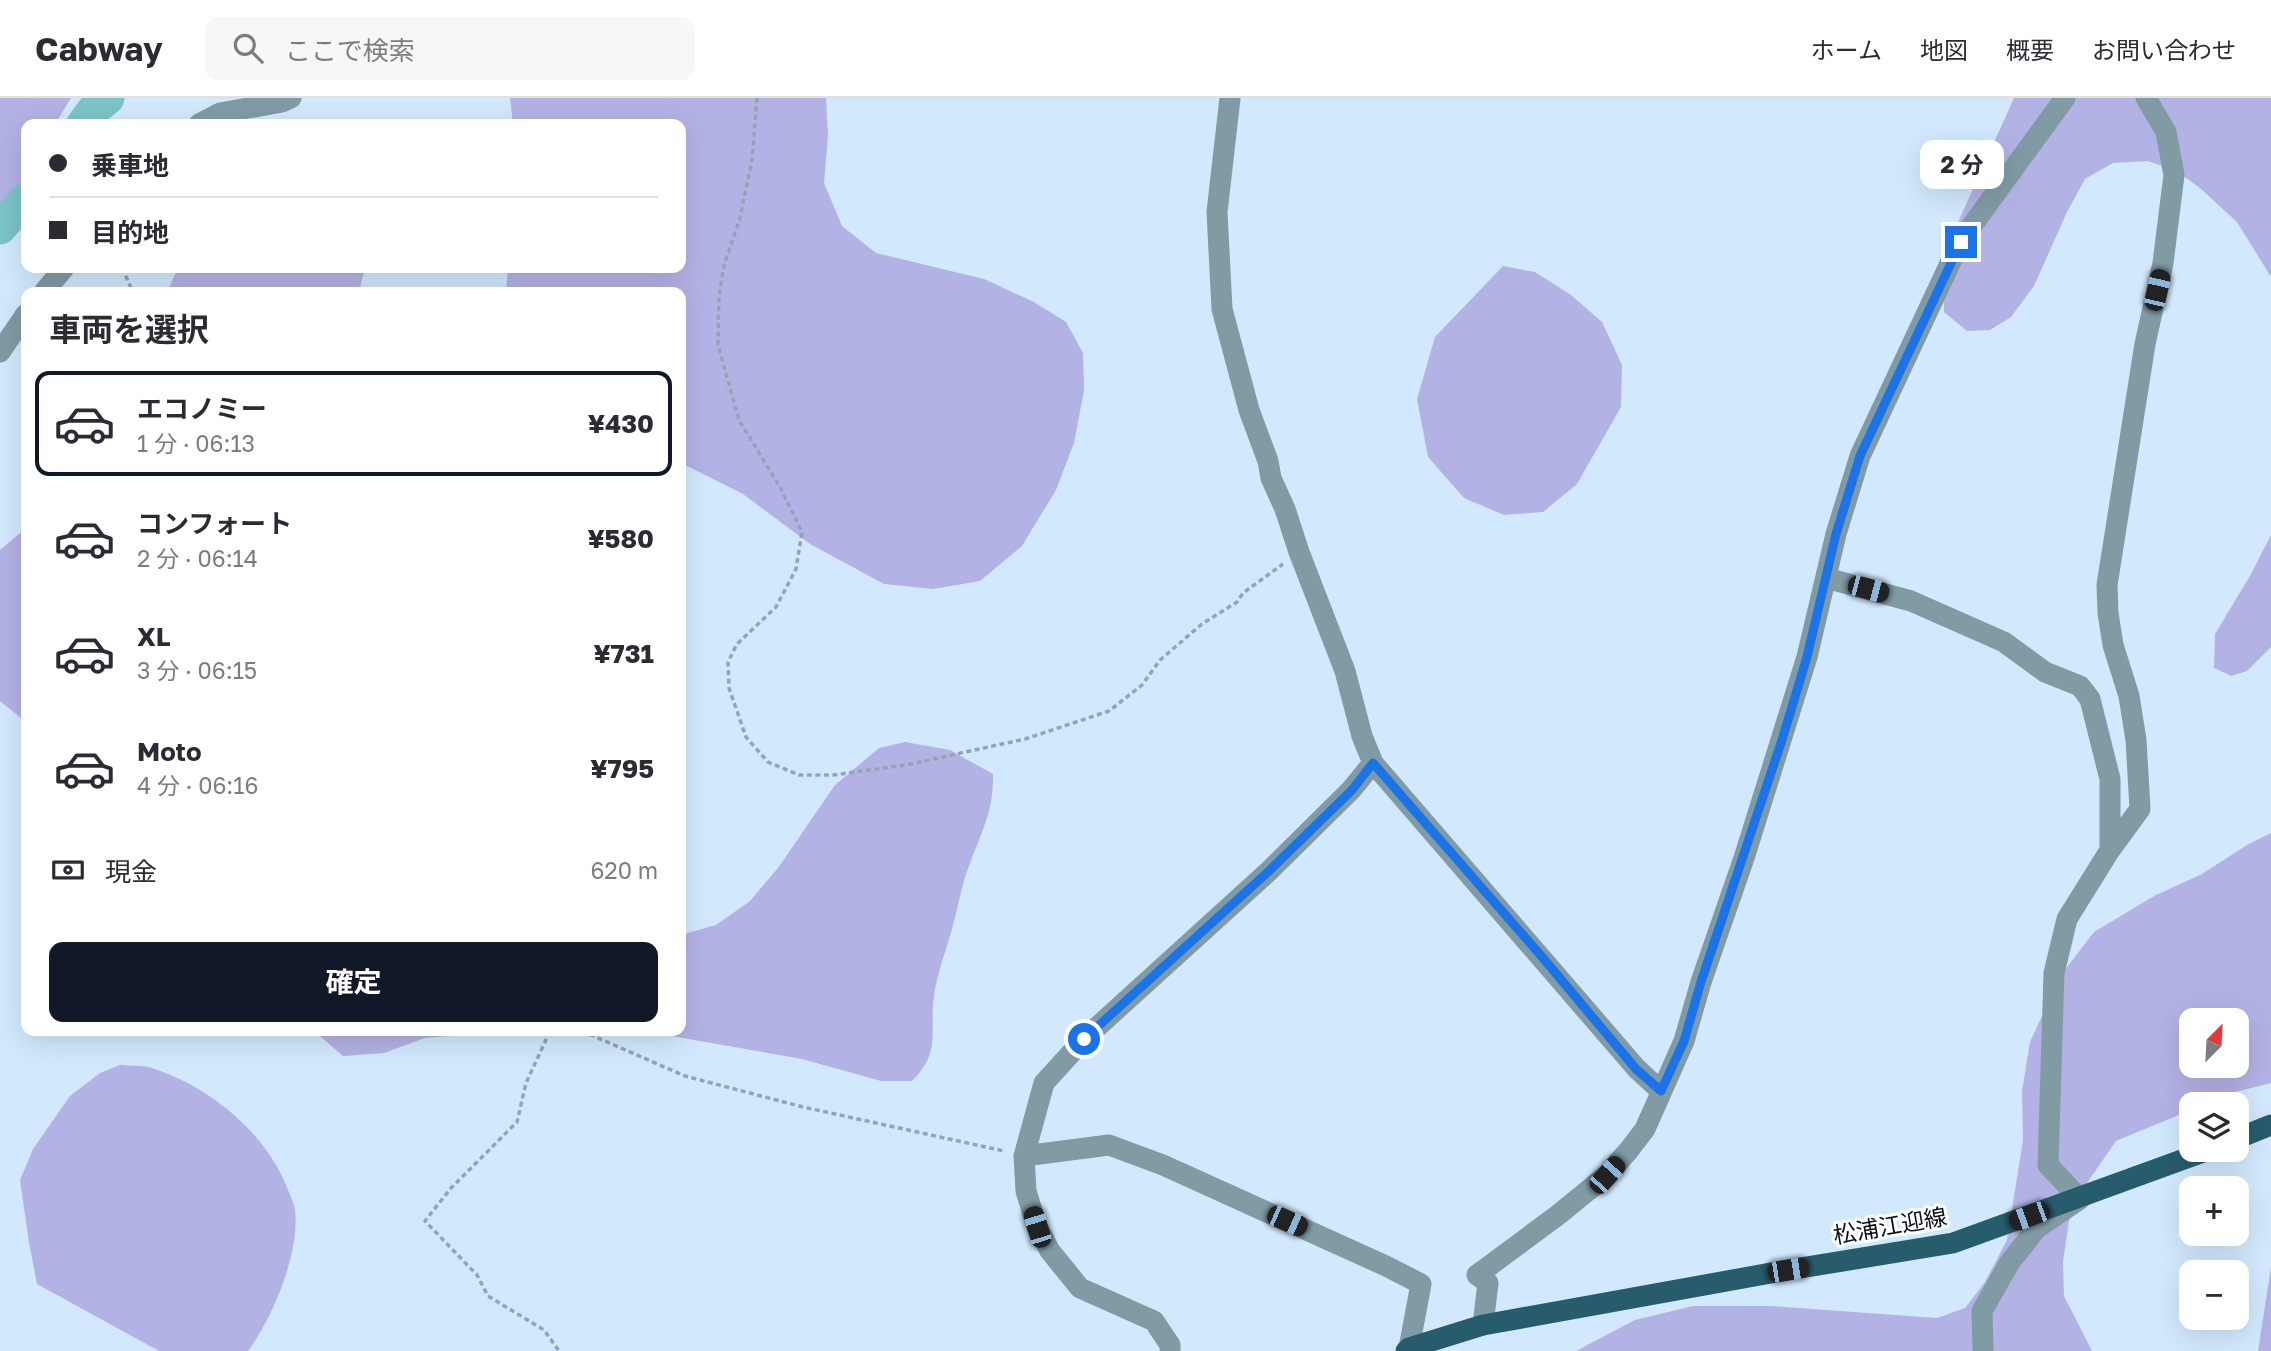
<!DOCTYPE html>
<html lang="ja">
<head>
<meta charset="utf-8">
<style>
	body { margin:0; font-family:"Golos Text","Noto Sans JP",sans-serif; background:#f7f7f7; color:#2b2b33; height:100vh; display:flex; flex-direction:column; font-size:26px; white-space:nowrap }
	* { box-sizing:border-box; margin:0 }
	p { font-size:23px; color:#7c7c81 }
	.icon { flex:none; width:38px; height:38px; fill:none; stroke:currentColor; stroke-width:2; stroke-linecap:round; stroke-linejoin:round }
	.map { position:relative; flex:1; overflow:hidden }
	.details { position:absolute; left:21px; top:189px; width:665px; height:749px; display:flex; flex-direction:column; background:#fff; border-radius:14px; box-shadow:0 7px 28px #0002 }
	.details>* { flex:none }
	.top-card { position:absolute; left:21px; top:21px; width:665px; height:154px; border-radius:14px; box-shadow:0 7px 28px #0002; display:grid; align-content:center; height:154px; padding:0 28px; background:#fff }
	.needle { width:46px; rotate:24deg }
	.fabs { position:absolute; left:2179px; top:910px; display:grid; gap:14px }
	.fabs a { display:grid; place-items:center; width:70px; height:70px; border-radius:14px; background:#fff; box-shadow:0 7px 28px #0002; font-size:35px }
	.end { position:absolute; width:32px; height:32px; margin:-16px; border:9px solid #1a73e8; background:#fff; box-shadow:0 0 0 4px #fff }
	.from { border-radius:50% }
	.bubble { position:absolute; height:49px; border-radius:14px; background:#fff; box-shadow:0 7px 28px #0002; font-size:23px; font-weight:700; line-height:49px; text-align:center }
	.car { position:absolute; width:21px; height:42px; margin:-21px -10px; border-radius:9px; box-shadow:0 0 5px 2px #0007; background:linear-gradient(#222 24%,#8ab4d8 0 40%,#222 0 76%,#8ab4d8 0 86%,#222 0) }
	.top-card b { display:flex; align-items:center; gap:24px; height:66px; font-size:26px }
	.top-card b+b { border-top:2px solid #e1e1e2 }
	.top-card i { width:18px; height:18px; background:#2b2b33 }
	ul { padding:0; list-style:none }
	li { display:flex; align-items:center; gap:21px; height:105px; margin:0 14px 10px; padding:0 14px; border:4px solid transparent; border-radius:14px }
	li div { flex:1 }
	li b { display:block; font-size:26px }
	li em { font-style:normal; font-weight:700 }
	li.on { border-color:#111827 }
	li>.icon { width:63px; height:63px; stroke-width:1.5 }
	h2 { padding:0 28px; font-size:32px; line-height:84px }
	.pay { display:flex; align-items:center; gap:18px; height:77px; padding:0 28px; font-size:26px }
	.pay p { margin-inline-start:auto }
	.button { display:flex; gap:14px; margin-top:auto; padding:14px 28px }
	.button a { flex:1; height:80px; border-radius:14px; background:#111827; color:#fff; font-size:28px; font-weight:700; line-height:80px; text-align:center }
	header { display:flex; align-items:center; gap:42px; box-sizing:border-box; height:98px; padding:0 35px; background:#fff; border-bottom:2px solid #e1e1e2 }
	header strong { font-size:33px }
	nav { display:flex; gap:38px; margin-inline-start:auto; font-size:24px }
	.search { width:490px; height:63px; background:#f7f7f7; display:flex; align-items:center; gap:18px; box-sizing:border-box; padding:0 24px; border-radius:14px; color:#7c7c81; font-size:26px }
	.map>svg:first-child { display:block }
	.forest { fill:#b3b2e5; fill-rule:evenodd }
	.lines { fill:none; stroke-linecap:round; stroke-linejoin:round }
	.river { stroke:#7bc4c7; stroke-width:33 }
	.path { stroke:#93a5b5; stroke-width:3.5; stroke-dasharray:5 3.5; stroke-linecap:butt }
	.minor { stroke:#809ba4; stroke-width:21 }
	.major { stroke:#275c6d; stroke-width:21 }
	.route { stroke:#1a73e8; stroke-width:9 }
	.labels { text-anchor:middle; stroke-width:6; stroke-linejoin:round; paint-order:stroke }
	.street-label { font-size:23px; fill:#060d13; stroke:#fff }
</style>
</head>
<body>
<header>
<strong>Cabway</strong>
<div class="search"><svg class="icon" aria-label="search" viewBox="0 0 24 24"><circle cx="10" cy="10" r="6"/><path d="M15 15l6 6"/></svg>ここで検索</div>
<nav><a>ホーム</a><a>地図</a><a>概要</a><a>お問い合わせ</a></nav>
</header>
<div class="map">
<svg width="2271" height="1253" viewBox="0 0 2271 1253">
	<rect width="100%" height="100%" fill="#d2e9fd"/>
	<path class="forest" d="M 0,0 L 71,0 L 55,26 L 26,26 L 26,84 L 0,132 Z
		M 510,0 L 826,0 L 828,38 L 824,85 L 842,128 L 876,155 L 984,181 L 1034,204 L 1066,224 L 1083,255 L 1084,292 L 1074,345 L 1056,392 L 1022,448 L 980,483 L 933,491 L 884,486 L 810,446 L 743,396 L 681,365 L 681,194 L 506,194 L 508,170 L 681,170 L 681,26 L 513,26 Z
		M 2014,0 L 2271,0 L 2271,179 L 2237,124 L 2200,90 L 2176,73 L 2148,63 L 2113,65 L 2085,81 L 2067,114 L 2034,188 L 2011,219 L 1990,232 L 1967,233 L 1944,214 L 1943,182 L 1959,122 Z
		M 1503,168 L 1535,174 L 1571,197 L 1602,224 L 1622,267 L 1621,309 L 1577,386 L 1543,414 L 1504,417 L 1464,400 L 1428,359 L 1417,301 L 1435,239 Z
		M 178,170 L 365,170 L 359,194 L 167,194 Z
		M 26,430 L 26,624 L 0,603 L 0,452 Z
		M 2271,437 L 2271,549 L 2247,573 L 2231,578 L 2214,570 L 2215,536 L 2251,476 Z
		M 905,644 L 950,652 L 993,676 C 994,713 981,735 969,768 C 961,788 958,810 952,831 C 946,853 937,875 934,898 C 929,934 942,953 912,983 L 881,983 L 802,961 L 643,933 L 681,933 L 681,837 L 716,827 L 750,803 L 778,770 L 835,687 L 879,650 Z
		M 2271,735 L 2271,985 L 2231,995 L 2204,1006 L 2191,1006 L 2191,1012 L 2116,1043 L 2087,1085 L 2069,1123 L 2063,1164 L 2064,1198 L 2092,1253 L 1576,1253 L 1635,1222 L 1693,1208 L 1771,1208 L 1937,1220 L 1965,1210 L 1985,1184 L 2007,1142 L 2023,1042 L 2022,993 L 2030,944 L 2061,877 L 2094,834 L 2154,798 L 2202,776 L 2247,747 ZM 2191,922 L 2236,922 L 2236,968 L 2191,968 Z
		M 318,933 L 517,933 L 425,940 L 384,955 L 343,958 L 320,938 Z
		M 120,967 C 130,968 142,967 152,970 C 208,988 263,1032 286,1087 C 289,1095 294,1104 295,1112 C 300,1155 273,1219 248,1253 L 159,1253 L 37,1186 L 29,1145 L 20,1082 L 33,1051 L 70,998 L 100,975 Z
		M 2271,1168 L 2271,1253 L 2258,1253 L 2271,1169 Z"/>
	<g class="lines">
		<path class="river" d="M 83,26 L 93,12 L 108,0
			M 0,130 L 26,101"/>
		<path class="path" d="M 757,0 L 752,62 L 740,120 L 724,167 L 719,198 L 718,247 L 739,322 L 780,389 L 802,434 L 796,471 L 776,509 L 737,546 L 728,564 L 729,590 L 746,639 L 768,664 L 799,677 L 833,677 L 906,667 L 1025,641 L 1109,613 L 1142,587 L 1160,562 L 1202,526 L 1237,504 L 1243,495 L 1283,466
			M 122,170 L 133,194
			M 550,933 L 526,985 L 517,1024 L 451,1090 L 425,1123 L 477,1177 L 488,1198 L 544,1232 L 559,1253
			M 582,933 L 685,978 L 803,1009 L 1004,1053"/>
		<path class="minor" d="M 1230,0 L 1217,114 L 1222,211 L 1249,312 L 1268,363 L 1271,380 L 1285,411 L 1299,454 L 1345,573 L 1362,638 L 1373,665 L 1637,971 L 1661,993
			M 199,26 L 220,15 L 282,4 L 291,0
			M 44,194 L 64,170
			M 0,254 L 26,216
			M 1826,480 L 1911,503 L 2004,544 L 2045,574 L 2080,588 L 2090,601 L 2110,681 L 2110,752
			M 1024,1058 L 1109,1047 L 1163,1067 L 1386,1168 L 1421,1186 L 1409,1250
			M 1483,1227 L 1488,1185 L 1477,1177 L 1558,1117 L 1607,1077 L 1629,1052 L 1645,1031 L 1684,943 L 1701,884 L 1744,760 L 1807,559 L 1836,436 L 1860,358 L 1960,144 L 2065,0
			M 1170,1253 L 1170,1247 L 1154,1223 L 1080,1190 L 1050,1153 L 1037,1129 L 1026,1093 L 1024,1058 L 1044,985 L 1084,941 L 1269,773 L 1351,692 L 1373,665
			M 1983,1253 L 1982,1213 L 2010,1164 L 2037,1130 L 2080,1101 L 2048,1067 L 2054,875 L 2067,821 L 2110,752 L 2140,711 L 2136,642 L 2129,598 L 2113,547 L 2108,515 L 2107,487 L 2145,246 L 2163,165 L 2174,77 L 2166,34 L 2146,0"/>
		<path class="major" d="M 2236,1041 L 2271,1027
			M 1406,1253 L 1409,1250 L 1483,1227 L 1788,1172 L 1953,1145 L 2209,1052"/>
	</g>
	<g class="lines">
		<path class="route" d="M 1084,941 L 1269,773 L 1352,692 L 1373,665 L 1543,860 L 1636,971 L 1661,993 L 1684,943 L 1701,884 L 1782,642 L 1807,559 L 1836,436 L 1860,358 L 1961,144"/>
	</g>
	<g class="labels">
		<g class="street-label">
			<text transform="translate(1890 1128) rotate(-10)" y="8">松浦江迎線</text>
		</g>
	</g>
</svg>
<div class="fabs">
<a><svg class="needle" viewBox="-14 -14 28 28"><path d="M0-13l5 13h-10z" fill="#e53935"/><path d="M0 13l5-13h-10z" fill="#7c7c81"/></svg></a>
<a><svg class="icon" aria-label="layers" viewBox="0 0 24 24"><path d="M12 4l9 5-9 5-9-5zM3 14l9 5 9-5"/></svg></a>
<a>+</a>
<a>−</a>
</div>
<i class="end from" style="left:1084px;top:941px"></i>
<i class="end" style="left:1961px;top:144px"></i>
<div class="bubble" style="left:1920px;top:42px;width:84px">2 分</div>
<i class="car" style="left:2157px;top:192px;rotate:13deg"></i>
<i class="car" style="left:1868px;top:491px;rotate:105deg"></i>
<i class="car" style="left:1607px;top:1077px;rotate:42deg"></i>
<i class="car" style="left:2029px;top:1118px;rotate:250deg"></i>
<i class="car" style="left:1287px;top:1123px;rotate:114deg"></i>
<i class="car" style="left:1037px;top:1129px;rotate:343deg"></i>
<i class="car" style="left:1788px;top:1172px;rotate:81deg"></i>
<div class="top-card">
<b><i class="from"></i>乗車地</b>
<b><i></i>目的地</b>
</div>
<section class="details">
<h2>車両を選択</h2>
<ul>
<li class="on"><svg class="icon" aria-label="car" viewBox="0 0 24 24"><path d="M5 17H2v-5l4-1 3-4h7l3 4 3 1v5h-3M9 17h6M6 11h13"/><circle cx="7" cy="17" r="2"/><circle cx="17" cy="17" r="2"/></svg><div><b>エコノミー</b><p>1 分 · 06:13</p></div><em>¥430</em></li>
<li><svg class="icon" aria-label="car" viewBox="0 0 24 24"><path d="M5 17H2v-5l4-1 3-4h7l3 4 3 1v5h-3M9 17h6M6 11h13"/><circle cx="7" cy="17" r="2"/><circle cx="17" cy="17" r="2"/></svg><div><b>コンフォート</b><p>2 分 · 06:14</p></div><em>¥580</em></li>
<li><svg class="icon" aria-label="car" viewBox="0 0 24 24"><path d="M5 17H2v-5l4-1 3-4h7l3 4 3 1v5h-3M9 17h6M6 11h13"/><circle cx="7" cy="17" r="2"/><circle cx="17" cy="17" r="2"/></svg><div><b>XL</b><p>3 分 · 06:15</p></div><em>¥731</em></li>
<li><svg class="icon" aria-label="car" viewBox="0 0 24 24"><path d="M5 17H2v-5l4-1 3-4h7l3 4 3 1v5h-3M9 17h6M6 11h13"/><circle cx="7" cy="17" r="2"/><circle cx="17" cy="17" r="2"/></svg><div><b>Moto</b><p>4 分 · 06:16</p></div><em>¥795</em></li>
</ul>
<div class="pay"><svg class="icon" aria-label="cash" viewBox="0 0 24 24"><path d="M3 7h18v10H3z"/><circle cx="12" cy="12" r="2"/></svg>現金<p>620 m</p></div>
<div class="button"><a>確定</a></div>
</section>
</div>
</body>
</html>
